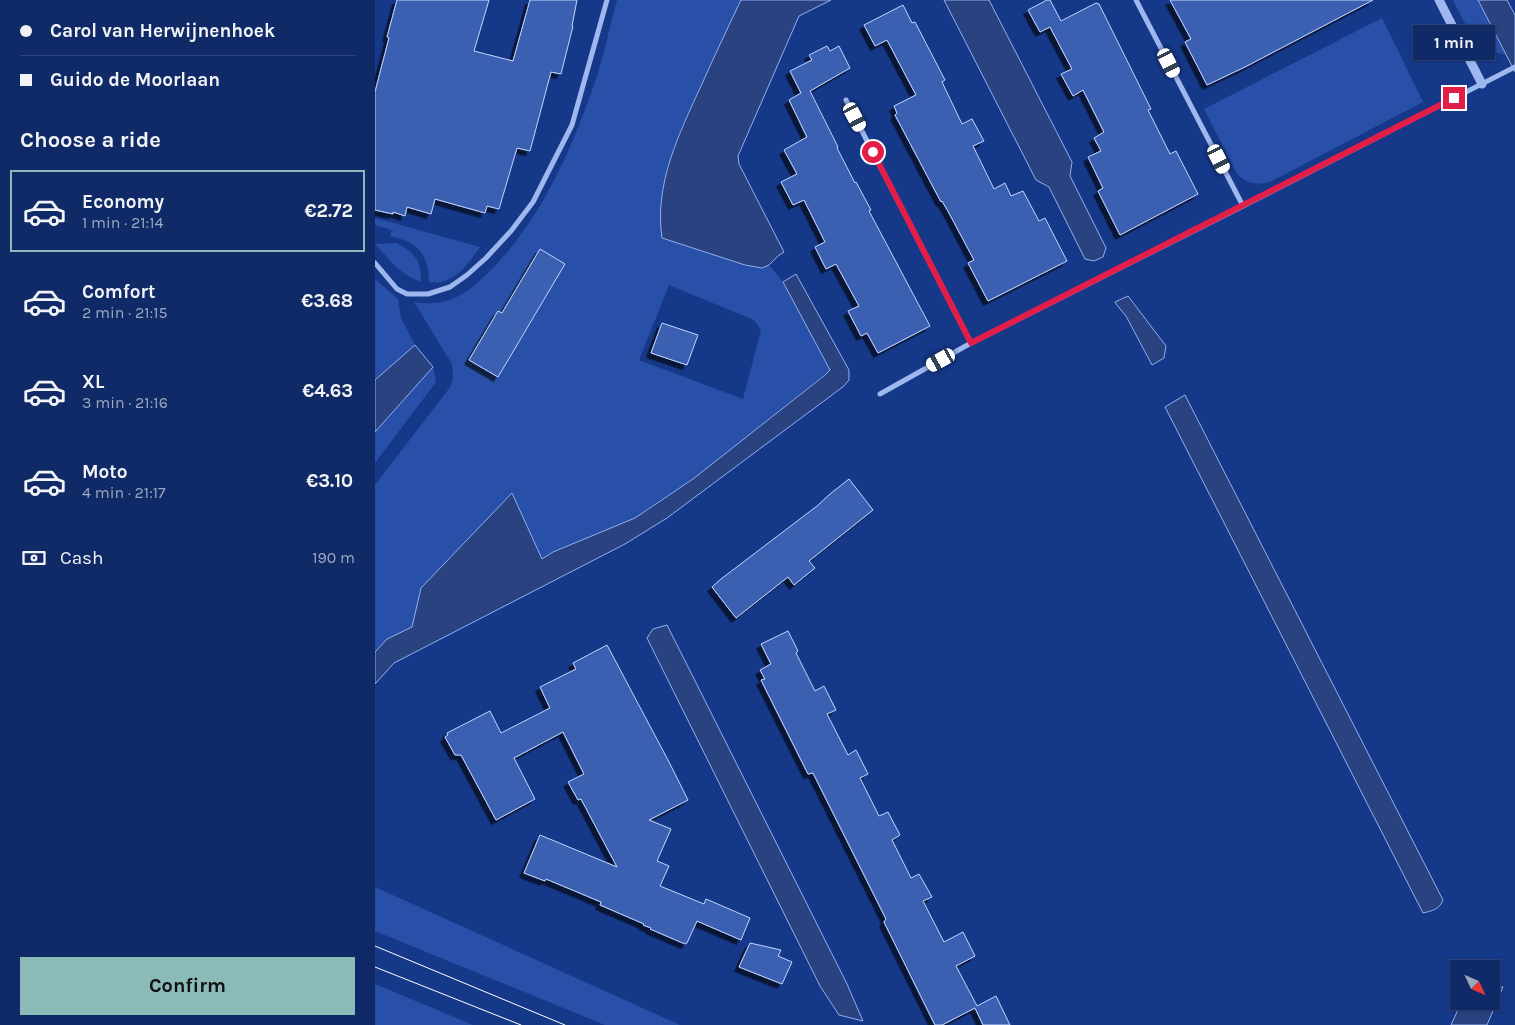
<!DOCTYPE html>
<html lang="en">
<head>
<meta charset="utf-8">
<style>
	body { margin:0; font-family:Karla,sans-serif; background:#19326d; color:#f1f3f6; height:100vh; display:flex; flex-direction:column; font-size:19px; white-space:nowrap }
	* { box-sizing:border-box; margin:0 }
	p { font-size:16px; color:#9ca7c0 }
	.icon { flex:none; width:28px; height:28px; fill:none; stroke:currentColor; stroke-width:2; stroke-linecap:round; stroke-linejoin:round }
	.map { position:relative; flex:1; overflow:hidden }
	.sheet { display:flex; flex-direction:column; background:#102a67; width:375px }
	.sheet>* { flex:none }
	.guide { display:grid; align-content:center; height:110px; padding:0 20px; background:#102a67 }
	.needle { width:32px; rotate:134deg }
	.fabs { position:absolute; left:1075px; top:960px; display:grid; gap:10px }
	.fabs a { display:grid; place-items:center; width:50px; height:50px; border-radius:0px; background:#102a67; box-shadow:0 1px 4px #0004,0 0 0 1px #30467b; font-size:25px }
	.end { position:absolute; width:22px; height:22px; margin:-11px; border:6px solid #e11d48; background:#fff; box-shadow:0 0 0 2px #fff }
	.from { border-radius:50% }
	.bubble { position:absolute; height:35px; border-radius:0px; background:#102a67; box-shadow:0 1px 4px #0004,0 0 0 1px #30467b; font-size:16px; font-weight:700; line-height:35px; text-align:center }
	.car { position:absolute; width:15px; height:30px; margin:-15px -8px; border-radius:6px; box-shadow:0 0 4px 1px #0007; background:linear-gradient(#fff 24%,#345 0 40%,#fff 0 76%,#345 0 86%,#fff 0) }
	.guide b { display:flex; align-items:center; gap:18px; height:48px; font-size:19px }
	.guide b+b { border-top:1px solid #30467b }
	.guide i { width:12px; height:12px; background:#f1f3f6 }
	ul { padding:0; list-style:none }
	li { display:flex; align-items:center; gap:15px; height:82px; margin:0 10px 8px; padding:0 10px; border:2px solid transparent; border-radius:0px }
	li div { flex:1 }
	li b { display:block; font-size:19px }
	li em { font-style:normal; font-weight:700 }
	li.current { border-color:#8bbbb9 }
	li>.icon { width:45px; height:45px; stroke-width:1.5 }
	h2 { padding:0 20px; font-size:22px; line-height:60px }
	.pay { display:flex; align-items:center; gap:12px; height:55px; padding:0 20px; font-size:19px }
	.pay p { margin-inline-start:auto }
	.button { display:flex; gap:10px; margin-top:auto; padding:10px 20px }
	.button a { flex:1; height:58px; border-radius:0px; background:#8bbbb9; color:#111; font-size:20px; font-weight:700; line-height:58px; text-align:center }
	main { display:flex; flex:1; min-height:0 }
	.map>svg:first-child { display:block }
	.green { fill:#2950a8; fill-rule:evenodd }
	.water { fill:#2a4380; stroke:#90b0f1 }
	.building { fill:#3a5fb1; stroke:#c4d5fa; filter:url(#shadow) }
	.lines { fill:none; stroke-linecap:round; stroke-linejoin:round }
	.minor { stroke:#9eb7ee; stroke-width:5 }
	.tertiary { stroke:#9eb7ee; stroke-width:9 }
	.tram { stroke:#fff; stroke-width:1 }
	.route { stroke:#e11d48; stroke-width:6 }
</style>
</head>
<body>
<main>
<section class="sheet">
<div class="guide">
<b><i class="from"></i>Carol van Herwijnenhoek</b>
<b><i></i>Guido de Moorlaan</b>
</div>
<h2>Choose a ride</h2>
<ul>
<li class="current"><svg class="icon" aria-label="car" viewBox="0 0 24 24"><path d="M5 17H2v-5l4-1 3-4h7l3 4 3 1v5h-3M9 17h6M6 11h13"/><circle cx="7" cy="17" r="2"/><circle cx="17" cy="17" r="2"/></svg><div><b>Economy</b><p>1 min · 21:14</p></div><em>€2.72</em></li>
<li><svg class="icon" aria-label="car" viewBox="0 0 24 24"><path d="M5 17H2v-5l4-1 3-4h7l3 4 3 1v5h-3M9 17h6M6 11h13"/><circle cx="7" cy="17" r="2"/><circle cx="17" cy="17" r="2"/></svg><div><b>Comfort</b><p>2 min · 21:15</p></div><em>€3.68</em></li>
<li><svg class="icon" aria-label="car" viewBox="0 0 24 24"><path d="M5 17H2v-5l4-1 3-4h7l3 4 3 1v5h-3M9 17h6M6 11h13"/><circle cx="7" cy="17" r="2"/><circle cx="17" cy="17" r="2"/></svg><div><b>XL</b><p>3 min · 21:16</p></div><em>€4.63</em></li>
<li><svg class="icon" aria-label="car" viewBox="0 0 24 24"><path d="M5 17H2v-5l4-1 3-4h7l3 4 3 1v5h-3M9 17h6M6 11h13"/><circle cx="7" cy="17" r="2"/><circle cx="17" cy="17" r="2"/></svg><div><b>Moto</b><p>4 min · 21:17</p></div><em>€3.10</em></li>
</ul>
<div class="pay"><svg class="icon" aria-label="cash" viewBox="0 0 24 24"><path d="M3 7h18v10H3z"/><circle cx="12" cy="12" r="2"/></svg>Cash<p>190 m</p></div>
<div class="button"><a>Confirm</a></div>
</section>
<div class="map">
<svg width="1140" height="1025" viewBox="0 0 1140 1025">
	<defs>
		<filter id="shadow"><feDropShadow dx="-4.5" dy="4.5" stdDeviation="0" flood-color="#0009"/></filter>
	</defs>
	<rect width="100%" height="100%" fill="#163889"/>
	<path class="green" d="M 242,0 L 366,0 C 352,29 339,58 325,87 C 303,135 279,184 287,238 L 370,265 L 387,268 L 394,265 L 408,282 L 455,370 L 318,479 L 260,518 L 178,552 L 167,559 L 137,493 L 46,588 L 37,628 L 12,639 L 0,652 L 0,485 L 76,386 L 78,377 L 77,364 L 39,302 C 52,304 65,304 77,299 C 93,293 104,281 116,270 C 166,219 196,151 219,85 C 229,57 234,28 242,0 ZM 294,285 L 379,320 L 386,330 L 368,399 L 264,360 Z
		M 1078,0 L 1103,0 L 1131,55 L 1102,47 Z
		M 1007,18 L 1048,102 L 895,182 C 882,185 872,184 862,174 L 829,109 Z
		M 0,218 L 105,247 C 96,260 84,278 66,282 C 63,283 58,282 54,282 C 53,253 43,242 15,236 L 17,230 L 0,225 Z
		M 22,243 C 41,255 46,259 46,282 C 25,275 14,259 0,244 Z
		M 0,279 L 23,299 L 26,318 L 40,345 L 0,380 Z
		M 58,367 L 61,382 L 0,463 L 0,432 Z
		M 0,887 L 305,1025 L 230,1025 L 0,931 Z
		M 0,984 L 98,1025 L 0,1025 Z"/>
	<path class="water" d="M 366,0 L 456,0 L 424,16 L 363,156 L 364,164 L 409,252 L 403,256 L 394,265 L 387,268 L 370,265 L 287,238 C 279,184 304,134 326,86 C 339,57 352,29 366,0 Z
		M 569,0 L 614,0 L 697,162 L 695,176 L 731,248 L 728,257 L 719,261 L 710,259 L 674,187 L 661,180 Z
		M 1103,0 L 1132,0 L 1140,15 L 1140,72 Z
		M 421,274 L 474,370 L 474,380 L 469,386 L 292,518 L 250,544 L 19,663 L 0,684 L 0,652 L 12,639 L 37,627 L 46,588 L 137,493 L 167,559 L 178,552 L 260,518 L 318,479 L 450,375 L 455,370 L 408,282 Z
		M 753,296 L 791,346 L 789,358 L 777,365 L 751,316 L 741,304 L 740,302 Z
		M 40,345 L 58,367 L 0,432 L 0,380 Z
		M 810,395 L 1068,900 C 1065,909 1057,911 1048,913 L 790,407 Z
		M 292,625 L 472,984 L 488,1021 L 464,1015 L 445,986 L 272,638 L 278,629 Z
		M 1116,987 L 1128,987 L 1112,1025 L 1076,1025 L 1087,1001 L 1116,1001 Z"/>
	<path class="building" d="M 22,0 L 114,0 L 99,51 L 138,61 L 155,0 L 202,0 L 197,26 L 198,26 L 186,74 L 176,72 L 155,151 L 142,148 L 124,209 L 112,206 L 110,213 L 60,199 L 56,214 L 32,207 L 30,216 L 18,212 L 18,214 L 0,210 L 0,92 L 14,38 L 12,37 Z
		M 672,0 L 675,0 L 686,21 L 721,3 L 724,4 L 776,109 L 773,110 L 795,154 L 801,151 L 823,194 L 745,235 L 723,191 L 728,188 L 713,157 L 726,151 L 719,138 L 729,132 L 708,90 L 698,96 L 686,74 L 697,69 L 675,27 L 665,32 L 653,10 Z
		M 795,0 L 998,0 L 870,67 L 832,85 L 810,42 L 816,39 Z
		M 528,5 L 537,23 L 540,22 L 570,80 L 567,82 L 587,124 L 597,119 L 609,141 L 598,146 L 619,189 L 630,183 L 636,196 L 648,191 L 664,221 L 670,218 L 692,261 L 613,301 L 593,263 L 599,260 L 574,213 L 567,201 L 566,202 L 520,115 L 522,113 L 519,106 L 541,95 L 512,40 L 500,46 L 489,25 Z
		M 452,46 L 455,51 L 464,46 L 475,68 L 435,91 L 463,147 L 462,148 L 480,183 L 481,182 L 496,210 L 494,211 L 555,326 L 503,353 L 492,333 L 486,336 L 473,311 L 484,306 L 461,264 L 451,269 L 440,247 L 450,242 L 429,200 L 418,205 L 406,182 L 422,174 L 409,150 L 432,137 L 414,100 L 426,93 L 415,71 L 437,60 L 434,55 Z
		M 165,249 L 190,264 L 123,377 L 94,360 L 123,311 L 127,313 Z
		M 287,323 L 323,335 L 312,365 L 276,353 Z
		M 474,479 L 498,510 L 434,561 L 440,568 L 419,585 L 413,577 L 361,618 L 337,587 L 346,579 L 442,506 L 455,494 Z
		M 413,631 L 423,651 L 421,653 L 440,691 L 449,686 L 461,710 L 452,714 L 473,755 L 481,750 L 493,774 L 485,778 L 504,816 L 513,812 L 525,835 L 517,840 L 536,878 L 544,874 L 557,897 L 548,901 L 569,942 L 588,932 L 600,956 L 581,966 L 602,1006 L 621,996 L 635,1025 L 608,1025 L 600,1008 L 567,1025 L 560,1025 L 509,922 L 511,919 L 438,773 L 433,774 L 386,680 L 390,679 L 385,670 L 396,664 L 386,644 Z
		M 232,645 L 293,760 L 313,800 L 274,820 L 296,829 L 282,861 L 294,866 L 285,886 L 329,904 L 331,899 L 375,918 L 366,940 L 322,921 L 312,943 L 310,944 L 275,929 L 276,928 L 268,925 L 269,924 L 225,905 L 226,902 L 171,879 L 170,881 L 149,873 L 165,835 L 242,867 L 206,799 L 203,800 L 193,782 L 209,774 L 188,732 L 139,758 L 160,799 L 121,820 L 86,755 L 80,755 L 70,737 L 73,735 L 72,733 L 115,711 L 126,733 L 175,708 L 165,687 L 201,669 L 198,663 Z
		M 375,943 L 406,950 L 403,956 L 417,962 L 407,984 L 364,967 Z"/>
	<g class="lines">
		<path class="minor" d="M 761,0 L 868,206
			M 471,100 L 596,343
			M 0,263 L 22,289 L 32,294 L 53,294 L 75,287 L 92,275 L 111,258 L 136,231 L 158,202 L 197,125 L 232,0
			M 505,394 L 596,343 L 868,206 L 1140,67"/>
		<path class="tertiary" d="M 1064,0 L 1107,84"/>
		<path class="tram" d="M 0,946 L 190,1025
			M 0,967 L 146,1025"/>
	</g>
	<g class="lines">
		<path class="route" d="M 498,152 L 596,343 L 1079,98"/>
	</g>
</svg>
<div class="fabs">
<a><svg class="needle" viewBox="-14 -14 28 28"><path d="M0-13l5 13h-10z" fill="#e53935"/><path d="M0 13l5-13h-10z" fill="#9ca7c0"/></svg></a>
</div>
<i class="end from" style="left:498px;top:152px"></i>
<i class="end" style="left:1079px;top:98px"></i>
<div class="bubble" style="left:1038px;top:25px;width:82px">1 min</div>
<i class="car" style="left:794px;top:63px;rotate:153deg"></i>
<i class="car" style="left:480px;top:117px;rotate:152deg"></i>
<i class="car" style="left:844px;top:159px;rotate:153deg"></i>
<i class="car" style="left:566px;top:360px;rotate:241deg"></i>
</div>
</main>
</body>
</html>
